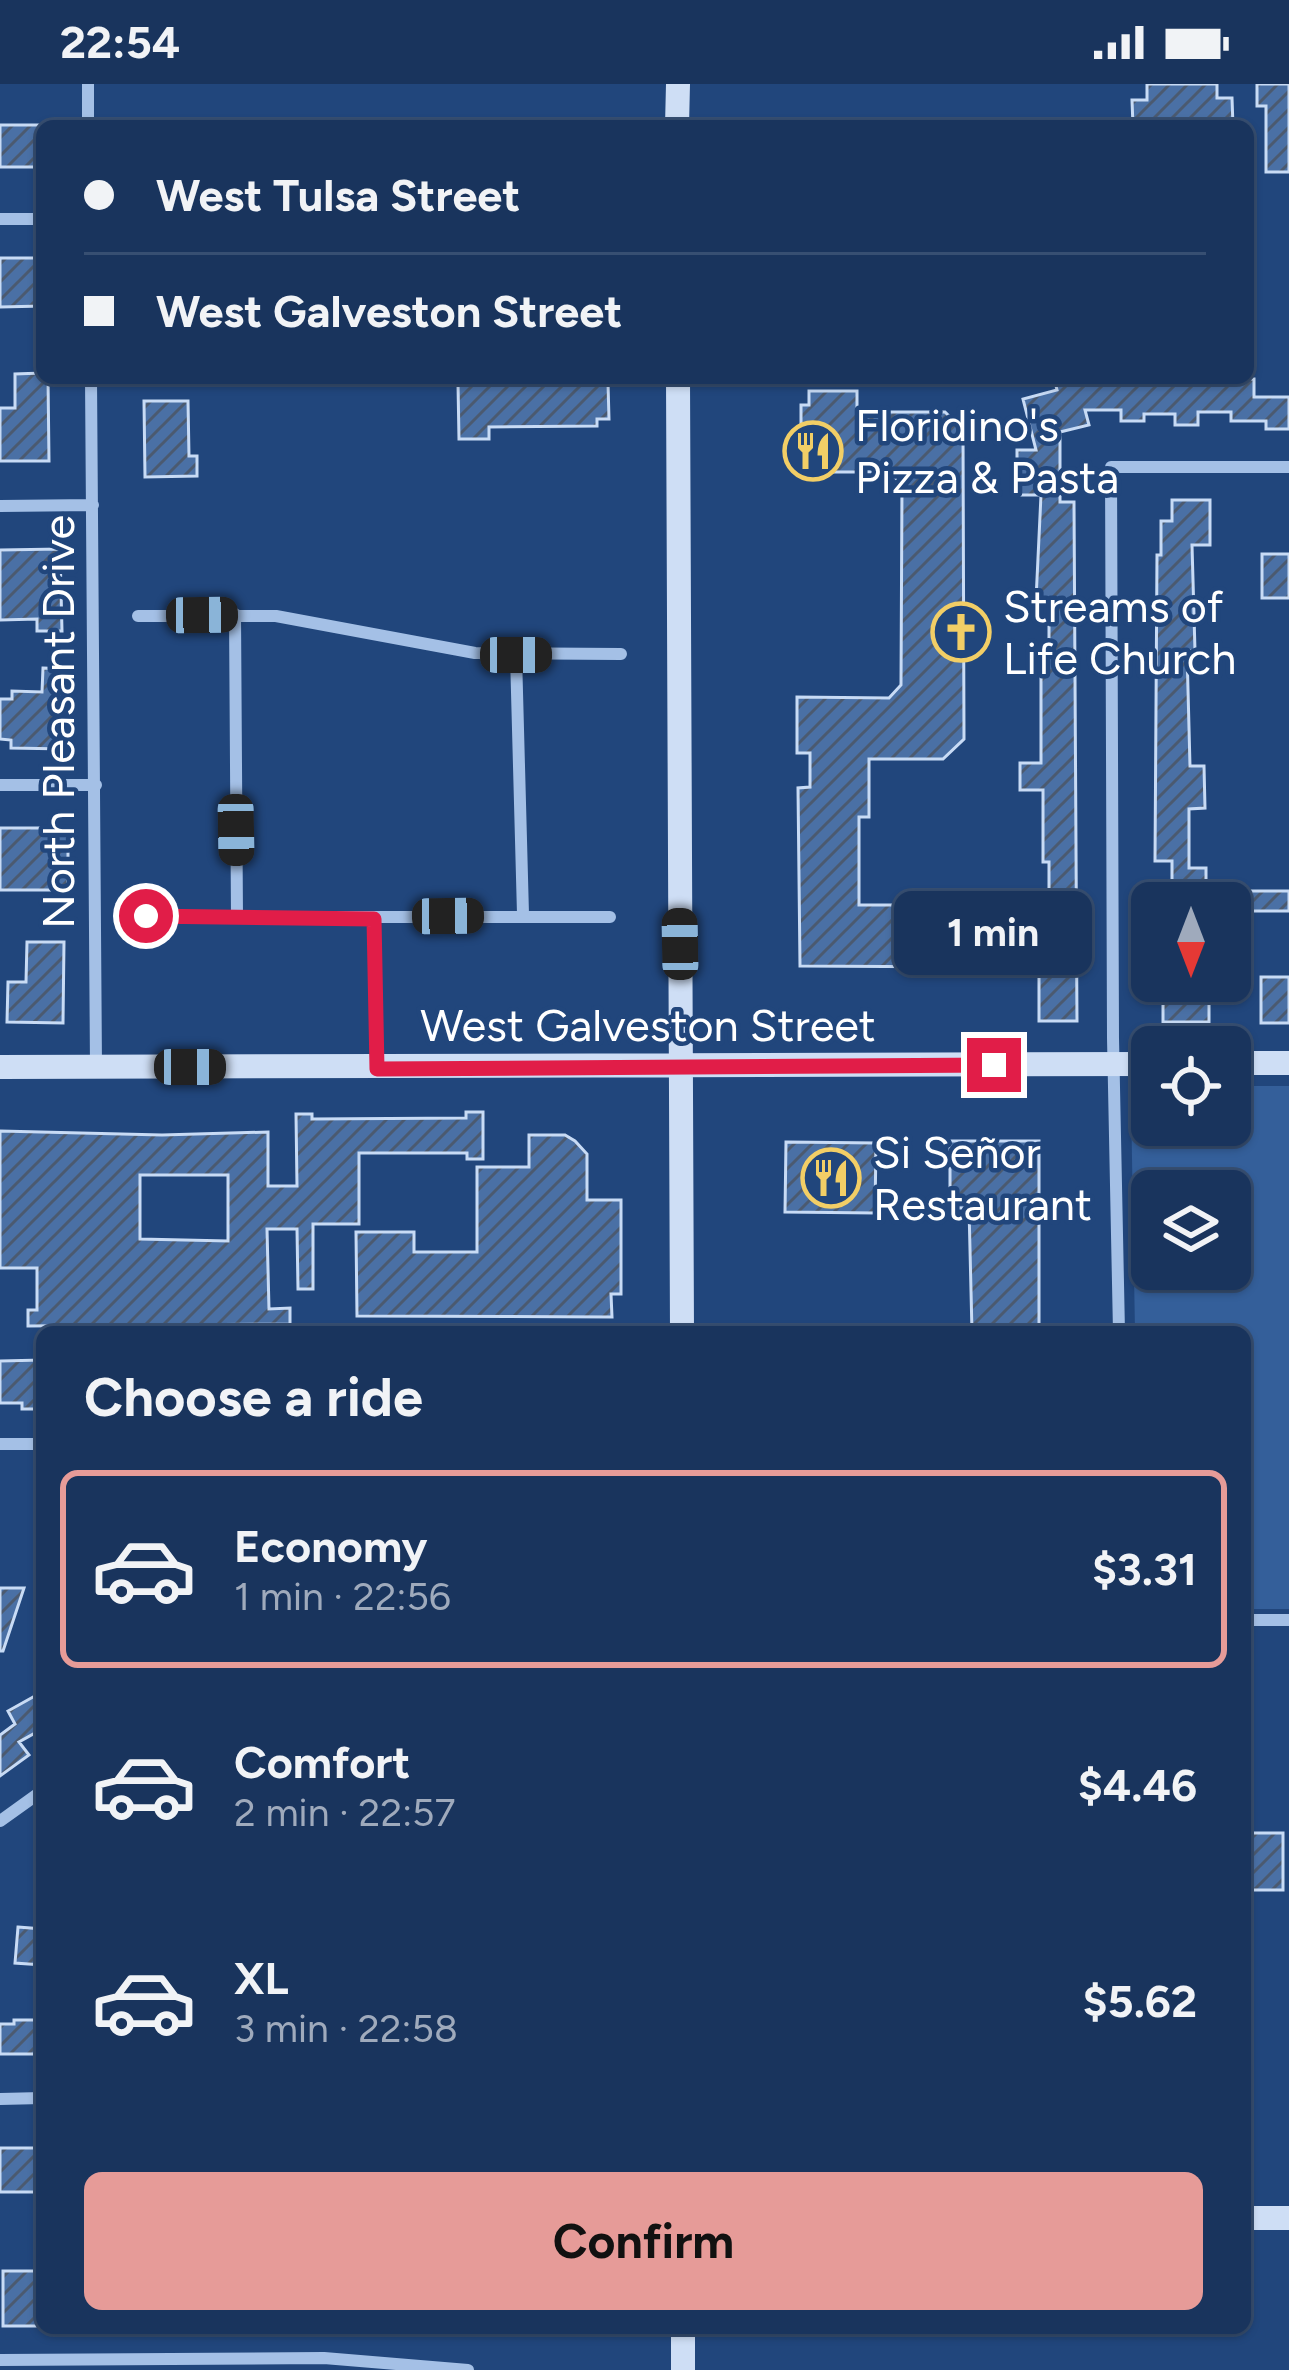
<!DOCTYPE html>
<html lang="en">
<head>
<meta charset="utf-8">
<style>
	body { margin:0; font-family:Figtree,sans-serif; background:#263f66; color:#f1f3f6; height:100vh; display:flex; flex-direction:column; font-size:45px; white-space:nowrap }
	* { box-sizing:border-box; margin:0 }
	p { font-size:39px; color:#9faabc }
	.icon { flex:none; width:66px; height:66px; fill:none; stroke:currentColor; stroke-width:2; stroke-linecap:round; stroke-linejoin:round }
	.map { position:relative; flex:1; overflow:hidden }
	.details { position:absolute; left:36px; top:1242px; width:1215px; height:1008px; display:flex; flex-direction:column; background:#19345d; border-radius:18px; box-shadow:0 3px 9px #0004,0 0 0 3px #374f72 }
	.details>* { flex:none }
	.banner { position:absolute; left:36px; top:36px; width:1218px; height:264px; border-radius:18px; box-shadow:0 3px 9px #0004,0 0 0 3px #374f72; display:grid; align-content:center; height:264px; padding:0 48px; background:#19345d }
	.needle { width:78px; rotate:180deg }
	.controls { position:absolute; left:1131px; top:798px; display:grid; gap:24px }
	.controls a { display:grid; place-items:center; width:120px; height:120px; border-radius:18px; background:#19345d; box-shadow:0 3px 9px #0004,0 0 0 3px #374f72; font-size:60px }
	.end { position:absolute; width:54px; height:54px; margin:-27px; border:15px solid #e11d48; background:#fff; box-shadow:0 0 0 6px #fff }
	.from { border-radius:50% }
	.bubble { position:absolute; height:84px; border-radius:18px; background:#19345d; box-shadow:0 3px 9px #0004,0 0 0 3px #374f72; font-size:39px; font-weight:700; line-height:84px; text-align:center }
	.car { position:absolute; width:36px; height:72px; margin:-36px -18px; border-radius:15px; box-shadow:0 0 9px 3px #0007; background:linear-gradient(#222 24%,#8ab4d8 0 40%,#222 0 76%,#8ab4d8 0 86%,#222 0) }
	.banner b { display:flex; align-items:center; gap:42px; height:114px; font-size:45px }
	.banner b+b { border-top:3px solid #374f72 }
	.banner i { width:30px; height:30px; background:#f1f3f6 }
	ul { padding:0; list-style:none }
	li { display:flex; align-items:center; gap:36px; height:198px; margin:0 24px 18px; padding:0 24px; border:6px solid transparent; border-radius:18px }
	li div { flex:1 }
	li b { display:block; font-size:45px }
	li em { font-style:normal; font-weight:700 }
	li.active { border-color:#e69b98 }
	li>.icon { width:108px; height:108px; stroke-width:1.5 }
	h2 { padding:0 48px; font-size:54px; line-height:144px }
	.cta { display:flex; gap:24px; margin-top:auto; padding:24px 48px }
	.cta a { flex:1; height:138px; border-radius:18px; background:#e69b98; color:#111; font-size:48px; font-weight:700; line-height:138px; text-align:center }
	.status { display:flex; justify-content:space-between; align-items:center; height:84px; padding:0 60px; background:#19345d; direction:ltr }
	.status svg { height:33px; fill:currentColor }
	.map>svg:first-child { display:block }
	.park { fill:#345f9a; fill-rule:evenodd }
	.building { fill:url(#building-hatch); stroke:#c8dbf5; stroke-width:3; fill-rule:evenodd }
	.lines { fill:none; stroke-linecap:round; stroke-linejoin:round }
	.street { stroke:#a4c0e6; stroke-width:12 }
	.secondary { stroke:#cedef5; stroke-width:24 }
	.route { stroke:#e11d48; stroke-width:15 }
	.labels { text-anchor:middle; stroke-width:9; stroke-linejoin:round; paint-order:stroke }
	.poi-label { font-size:45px; fill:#fff; stroke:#21467c; text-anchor:start }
	.street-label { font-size:45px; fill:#fff; stroke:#21467c }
</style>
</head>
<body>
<div class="status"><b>22:54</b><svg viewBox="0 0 49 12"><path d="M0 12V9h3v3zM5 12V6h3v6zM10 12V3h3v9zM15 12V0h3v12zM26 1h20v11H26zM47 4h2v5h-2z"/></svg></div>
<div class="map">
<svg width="1289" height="2286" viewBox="0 0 1289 2286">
	<defs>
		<pattern id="building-hatch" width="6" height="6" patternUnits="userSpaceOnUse" patternTransform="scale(3)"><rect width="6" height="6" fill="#4a70a5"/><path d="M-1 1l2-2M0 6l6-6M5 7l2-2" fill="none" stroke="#4b5a70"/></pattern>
	</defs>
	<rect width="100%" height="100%" fill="#21467c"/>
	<path class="park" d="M 1152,1001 L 1152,1041 L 1230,1041 L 1230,1002 L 1289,1002 L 1289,1525 L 1245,1525 L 1245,1248 L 1135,1248 L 1131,1017 L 1141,1002 ZM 1152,1107 L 1230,1107 L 1230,1185 L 1152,1185 Z"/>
	<path class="building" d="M 1147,0 L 1217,0 L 1217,14 L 1232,14 L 1233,42 L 1133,42 L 1132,16 L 1147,16 Z
		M 1257,0 L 1289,0 L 1289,88 L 1266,88 L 1266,22 L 1257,22 Z
		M 0,41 L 42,41 L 42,83 L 0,83 Z
		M 0,174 L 42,174 L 42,222 L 0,223 Z
		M 42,289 L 42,294 L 48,294 L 49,377 L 0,377 L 0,324 L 15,324 L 15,290 Z
		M 1054,294 L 1254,295 L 1254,313 L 1289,313 L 1289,345 L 1266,345 L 1266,337 L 1231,337 L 1231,328 L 1198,328 L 1198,341 L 1175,341 L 1175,330 L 1144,330 L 1144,337 L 1121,337 L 1121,326 L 1085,326 L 1089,341 L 1060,348 L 1060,418 L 1074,418 L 1077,937 L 1039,937 L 1039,838 L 1049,838 L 1049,778 L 1043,778 L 1043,706 L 1020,706 L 1020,679 L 1041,679 L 1041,574 L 1049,574 L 1049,516 L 1036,516 L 1041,411 L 1017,411 L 1017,366 L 1036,366 L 1023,315 L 1057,306 Z
		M 608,299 L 609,335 L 597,335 L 597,342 L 489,343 L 489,355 L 459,355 L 458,300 Z
		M 809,307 L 857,307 L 857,328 L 945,328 L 963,346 L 964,655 L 943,675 L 869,675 L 869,733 L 859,733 L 859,821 L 970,821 L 970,883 L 800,882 L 798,704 L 810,703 L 810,669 L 797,669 L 797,613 L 889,614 L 901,601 L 902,400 L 889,388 L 801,388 L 801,321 L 809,321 Z
		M 144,317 L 188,317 L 189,372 L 197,372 L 197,392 L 145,393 Z
		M 1172,416 L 1210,416 L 1210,461 L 1192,461 L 1195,567 L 1187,567 L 1190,682 L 1204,682 L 1205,724 L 1189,725 L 1189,784 L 1206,784 L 1206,819 L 1172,819 L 1172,777 L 1155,777 L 1157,471 L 1161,471 L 1161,437 L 1172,437 Z
		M 60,465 L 62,547 L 37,547 L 37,535 L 0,536 L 0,466 Z
		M 1262,470 L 1289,470 L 1289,514 L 1262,514 Z
		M 43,584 L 67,585 L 65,665 L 11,664 L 11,656 L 0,655 L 0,615 L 12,615 L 12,607 L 42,608 Z
		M 0,744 L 68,744 L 68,806 L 0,806 Z
		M 1251,807 L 1289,807 L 1289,827 L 1251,827 Z
		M 27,858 L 64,858 L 63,939 L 7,938 L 8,898 L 26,898 Z
		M 1261,893 L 1289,893 L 1289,939 L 1261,939 Z
		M 1163,897 L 1209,897 L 1209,938 L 1163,938 Z
		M 466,1028 L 483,1028 L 483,1075 L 467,1075 L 467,1069 L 359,1069 L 359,1140 L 313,1140 L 313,1205 L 298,1205 L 297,1145 L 267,1145 L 269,1225 L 290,1224 L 290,1240 L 28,1242 L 28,1226 L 37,1226 L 37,1184 L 0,1184 L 0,1047 L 162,1051 L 268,1048 L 268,1102 L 297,1102 L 296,1030 L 312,1030 L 312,1035 L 466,1034 ZM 140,1091 L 228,1091 L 228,1157 L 140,1155 Z
		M 529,1051 L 565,1051 L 575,1057 L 587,1070 L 587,1116 L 621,1116 L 621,1210 L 611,1210 L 612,1233 L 357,1232 L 356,1148 L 414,1148 L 414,1168 L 477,1168 L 477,1083 L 529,1083 Z
		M 950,1057 L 1039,1057 L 1039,1248 L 972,1248 L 969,1124 L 950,1124 Z
		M 786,1058 L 876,1059 L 875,1129 L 785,1128 Z
		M 42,1276 L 40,1325 L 22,1325 L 22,1319 L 0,1319 L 0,1277 Z
		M 0,1504 L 24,1504 L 3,1567 L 0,1567 Z
		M 42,1608 L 42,1645 L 19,1658 L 29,1671 L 0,1692 L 0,1651 L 15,1640 L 8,1627 Z
		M 1245,1749 L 1283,1749 L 1283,1806 L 1245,1806 Z
		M 18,1843 L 42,1845 L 42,1881 L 15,1879 Z
		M 14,1936 L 42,1936 L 42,1970 L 0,1970 L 0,1940 L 14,1940 Z
		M 0,2064 L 42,2064 L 41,2108 L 0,2108 Z
		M 3,2187 L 38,2187 L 38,2242 L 3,2242 Z"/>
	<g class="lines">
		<path class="street" d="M 88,42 L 88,0
			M 0,135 L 42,135
			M 91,294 L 96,983
			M 0,422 L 93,421
			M 235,530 L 237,833
			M 138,532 L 276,532 L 475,569 L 621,570
			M 516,571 L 523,830
			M 0,701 L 96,701
			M 146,833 L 610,833
			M 374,835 L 377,984
			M 1119,1248 L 1113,954 L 1111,383 L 1289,383
			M 0,1360 L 42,1360
			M 1245,1536 L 1289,1536
			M 0,1737 L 42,1707
			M 0,2015 L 42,2014
			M 0,2276 L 324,2274 L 468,2286"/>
		<path class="secondary" d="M 677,42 L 678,0
			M 678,294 L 682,1248
			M 1230,979 L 1289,979
			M 0,983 L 1152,980
			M 1245,2134 L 1289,2134
			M 683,2244 L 683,2286"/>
	</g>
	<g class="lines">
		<path class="route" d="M 146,832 L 374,835 L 377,985 L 994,981"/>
	</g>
	<defs>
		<g id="restaurant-ring" transform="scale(3)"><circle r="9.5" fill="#21467c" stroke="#f2ce66" stroke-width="1.5"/><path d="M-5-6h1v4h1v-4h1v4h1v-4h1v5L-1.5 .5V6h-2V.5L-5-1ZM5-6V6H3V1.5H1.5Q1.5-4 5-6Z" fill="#f2ce66"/></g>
		<g id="church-ring" transform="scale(3)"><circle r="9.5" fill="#21467c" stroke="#f2ce66" stroke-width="1.5"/><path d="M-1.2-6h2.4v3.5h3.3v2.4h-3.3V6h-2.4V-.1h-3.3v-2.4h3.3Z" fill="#f2ce66"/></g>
	</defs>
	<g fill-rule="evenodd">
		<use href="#restaurant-ring" x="813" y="367"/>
		<use href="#church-ring" x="961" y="548"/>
		<use href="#restaurant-ring" x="831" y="1094"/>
	</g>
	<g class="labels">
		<g class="poi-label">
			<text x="855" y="357">Floridino's<tspan x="855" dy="52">Pizza &amp; Pasta</tspan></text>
			<text x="1003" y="538">Streams of<tspan x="1003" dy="52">Life Church</tspan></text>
			<text x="873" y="1084">Si Señor<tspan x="873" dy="52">Restaurant</tspan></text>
		</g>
		<g class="street-label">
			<text transform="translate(58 638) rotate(-90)" y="16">North Pleasant Drive</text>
			<text x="648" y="957">West Galveston Street</text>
		</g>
	</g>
</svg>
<div class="controls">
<a><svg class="needle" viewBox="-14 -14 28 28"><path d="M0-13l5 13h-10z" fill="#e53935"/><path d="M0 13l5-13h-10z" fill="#9faabc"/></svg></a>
<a><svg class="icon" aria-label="locate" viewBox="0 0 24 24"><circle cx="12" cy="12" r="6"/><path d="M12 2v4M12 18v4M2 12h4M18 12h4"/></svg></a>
<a><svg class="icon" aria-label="layers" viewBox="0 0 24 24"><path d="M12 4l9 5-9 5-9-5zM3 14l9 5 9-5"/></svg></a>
</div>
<i class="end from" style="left:146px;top:832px"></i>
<i class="end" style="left:994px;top:981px"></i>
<div class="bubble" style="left:894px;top:807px;width:198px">1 min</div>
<i class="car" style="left:202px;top:531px;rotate:89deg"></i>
<i class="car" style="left:516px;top:571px;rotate:90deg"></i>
<i class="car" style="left:236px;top:746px;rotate:179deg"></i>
<i class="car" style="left:448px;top:832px;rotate:89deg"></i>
<i class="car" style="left:680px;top:860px;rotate:359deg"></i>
<i class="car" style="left:190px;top:983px;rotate:90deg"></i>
<div class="banner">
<b><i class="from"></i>West Tulsa Street</b>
<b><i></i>West Galveston Street</b>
</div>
<section class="details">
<h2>Choose a ride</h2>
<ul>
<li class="active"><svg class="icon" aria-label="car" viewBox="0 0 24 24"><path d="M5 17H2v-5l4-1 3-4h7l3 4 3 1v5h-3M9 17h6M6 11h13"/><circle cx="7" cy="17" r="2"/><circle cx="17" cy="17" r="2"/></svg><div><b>Economy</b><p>1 min · 22:56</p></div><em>$3.31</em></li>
<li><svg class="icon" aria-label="car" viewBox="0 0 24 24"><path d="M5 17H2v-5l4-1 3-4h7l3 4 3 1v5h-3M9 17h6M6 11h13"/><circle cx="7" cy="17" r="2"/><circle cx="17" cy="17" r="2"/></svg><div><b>Comfort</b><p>2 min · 22:57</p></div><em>$4.46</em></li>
<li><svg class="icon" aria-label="car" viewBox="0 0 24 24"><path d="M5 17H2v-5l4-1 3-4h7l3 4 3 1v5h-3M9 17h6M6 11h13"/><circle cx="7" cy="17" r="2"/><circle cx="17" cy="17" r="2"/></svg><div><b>XL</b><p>3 min · 22:58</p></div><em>$5.62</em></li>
</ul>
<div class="cta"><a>Confirm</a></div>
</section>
</div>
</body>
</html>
